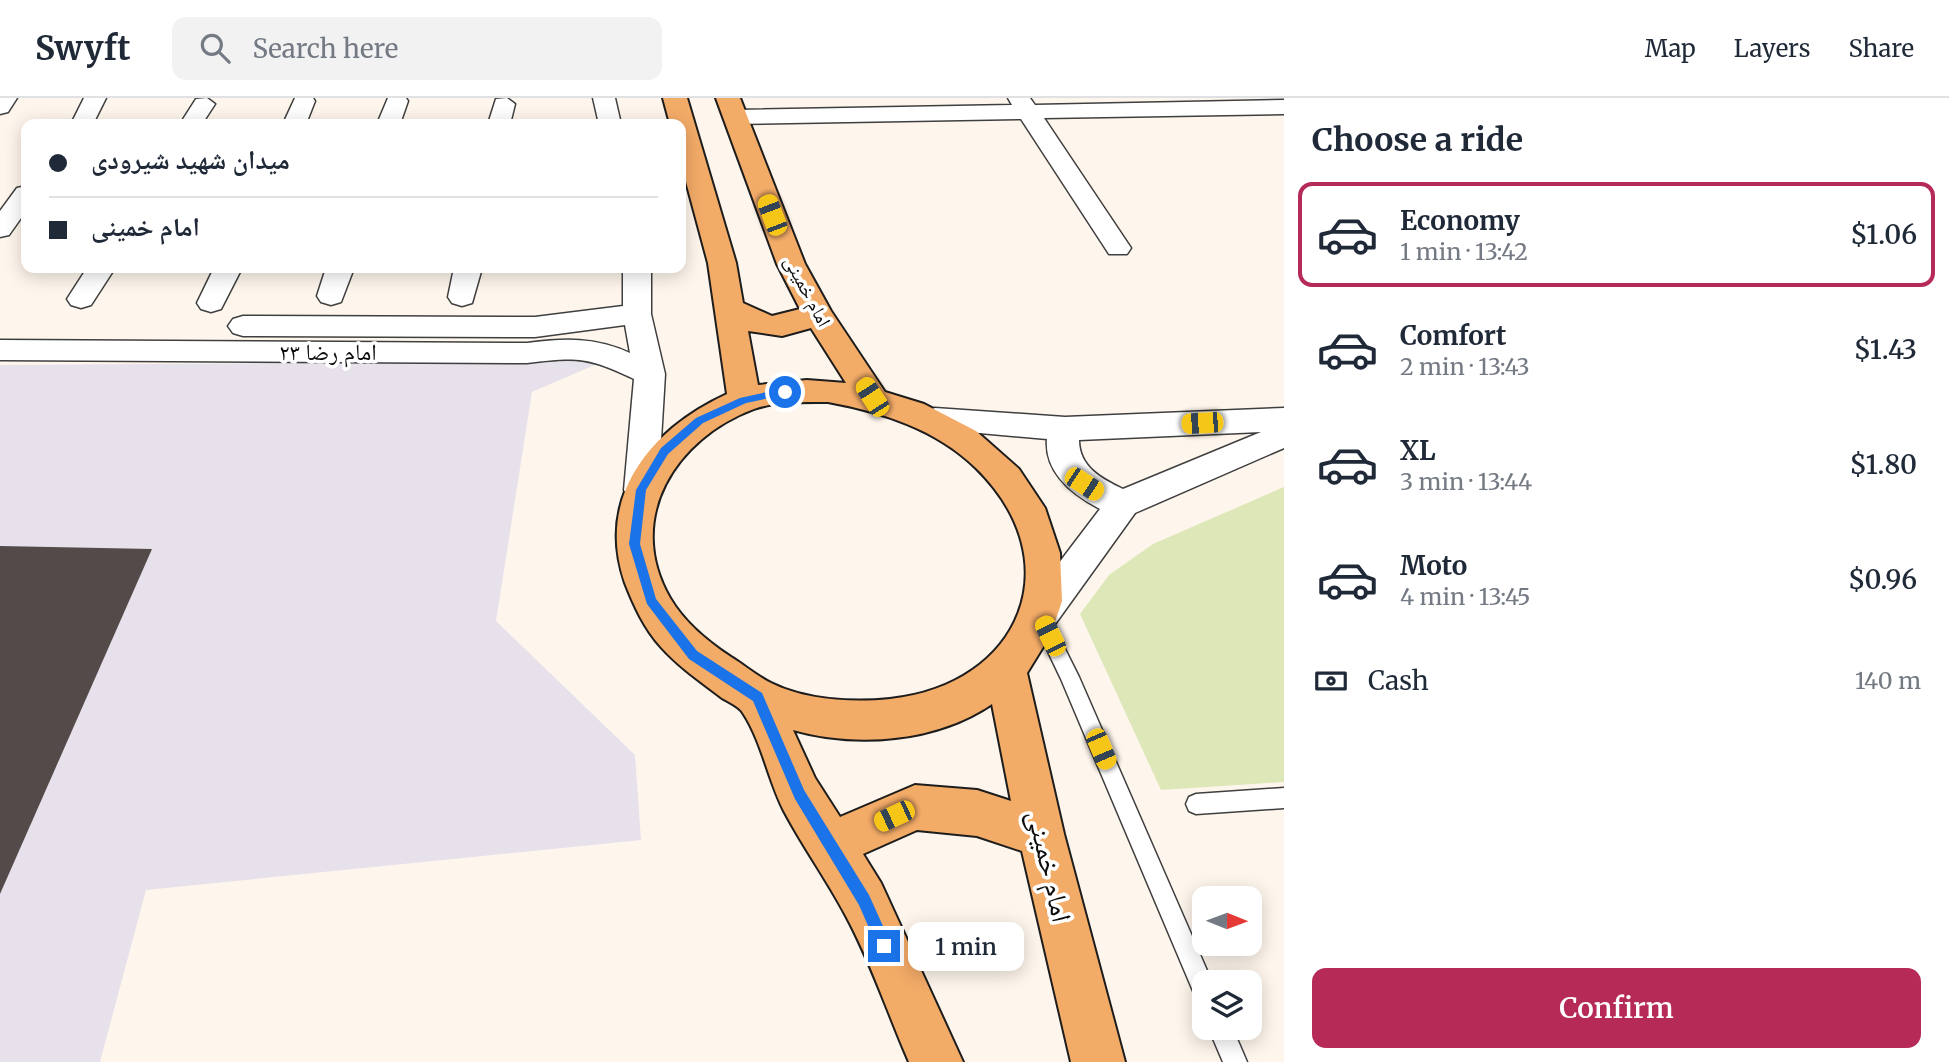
<!DOCTYPE html>
<html lang="en">
<head>
<meta charset="utf-8">
<style>
	body { margin:0; font-family:Merriweather,"Noto Naskh Arabic",serif; background:#f2f2f3; color:#1f2937; height:100vh; display:flex; flex-direction:column; font-size:26px; white-space:nowrap }
	* { box-sizing:border-box; margin:0 }
	p { font-size:23px; color:#747a83 }
	.icon { flex:none; width:38px; height:38px; fill:none; stroke:currentColor; stroke-width:2; stroke-linecap:round; stroke-linejoin:round }
	.map { position:relative; flex:1; overflow:hidden }
	.panel { display:flex; flex-direction:column; background:#fff; width:665px }
	.panel>* { flex:none }
	.hud { position:absolute; left:21px; top:21px; width:665px; height:154px; border-radius:14px; box-shadow:0 4px 18px #0003; display:grid; align-content:center; height:154px; padding:0 28px; background:#fff }
	.needle { width:46px; rotate:91deg }
	.controls { position:absolute; left:1192px; top:788px; display:grid; gap:14px }
	.controls a { display:grid; place-items:center; width:70px; height:70px; border-radius:14px; background:#fff; box-shadow:0 4px 18px #0003; font-size:35px }
	.end { position:absolute; width:32px; height:32px; margin:-16px; border:9px solid #1a73e8; background:#fff; box-shadow:0 0 0 4px #fff }
	.from { border-radius:50% }
	.bubble { position:absolute; height:49px; border-radius:14px; background:#fff; box-shadow:0 4px 18px #0003; font-size:23px; font-weight:600; line-height:49px; text-align:center }
	.car { position:absolute; width:21px; height:42px; margin:-21px -10px; border-radius:9px; box-shadow:0 0 5px 2px #0007; background:linear-gradient(#f5c518 24%,#345 0 40%,#f5c518 0 76%,#345 0 86%,#f5c518 0) }
	.hud b { display:flex; align-items:center; gap:24px; height:66px; font-size:26px }
	.hud b+b { border-top:2px solid #e0e1e3 }
	.hud i { width:18px; height:18px; background:#1f2937 }
	ul { padding:0; list-style:none }
	li { display:flex; align-items:center; gap:21px; height:105px; margin:0 14px 10px; padding:0 14px; border:4px solid transparent; border-radius:14px }
	li div { flex:1 }
	li b { display:block; font-size:26px }
	li em { font-style:normal; font-weight:600 }
	li.active { border-color:#b62a57 }
	li>.icon { width:63px; height:63px; stroke-width:1.5 }
	h2 { padding:0 28px; font-size:32px; line-height:84px }
	.pay { display:flex; align-items:center; gap:18px; height:77px; padding:0 28px; font-size:26px }
	.pay p { margin-inline-start:auto }
	.cta { display:flex; gap:14px; margin-top:auto; padding:14px 28px }
	.cta a { flex:1; height:80px; border-radius:14px; background:#b62a57; color:#fff; font-size:28px; font-weight:600; line-height:80px; text-align:center }
	header { display:flex; align-items:center; gap:42px; box-sizing:border-box; height:98px; padding:0 35px; background:#fff; border-bottom:2px solid #e0e1e3 }
	header strong { font-size:33px }
	nav { display:flex; gap:38px; margin-inline-start:auto; font-size:24px }
	.search { width:490px; height:63px; background:#f2f2f3; display:flex; align-items:center; gap:18px; box-sizing:border-box; padding:0 24px; border-radius:14px; color:#747a83; font-size:26px }
	main { display:flex; flex:1; min-height:0 }
	.map>svg:first-child { display:block }
	.industrial { fill:#e7e1eb }
	.green { fill:#dde7b8 }
	.building { fill:#544a49 }
	.lines { fill:none; stroke-linecap:round; stroke-linejoin:round }
	.lane-casing { stroke:#3f3f3f; stroke-width:3 }
	.street-casing { stroke:#3f3f3f; stroke-width:3 }
	.primary-casing { stroke:#1d1d1d; stroke-width:4 }
	.lane { fill:#fff; fill-rule:evenodd }
	.street { fill:#fff; fill-rule:evenodd }
	.primary { fill:#f3ab68; fill-rule:evenodd }
	.route { fill:#1a73e8 }
	.labels { text-anchor:middle; stroke-width:7; stroke-linejoin:round; paint-order:stroke }
	.far-street-label { font-size:19px; fill:#0c0c0c; stroke:#fff }
	.street-label { font-size:23px; fill:#0c0c0c; stroke:#fff }
	.near-street-label { font-size:28px; fill:#0c0c0c; stroke:#fff }
</style>
</head>
<body>
<header>
<strong>Swyft</strong>
<div class="search"><svg class="icon" aria-label="search" viewBox="0 0 24 24"><circle cx="10" cy="10" r="6"/><path d="M15 15l6 6"/></svg>Search here</div>
<nav><a>Map</a><a>Layers</a><a>Share</a></nav>
</header>
<main>
<div class="map">
<svg width="1284" height="964" viewBox="0 0 1284 964">
	<rect width="100%" height="100%" fill="#fef6ec"/>
	<path class="industrial" d="M 591,263 L 597,266 L 532,294 L 496,523 L 635,657 L 641,742 L 146,792 L 100,964 L 0,964 L 0,267 Z"/>
	<path class="green" d="M 1284,389 L 1284,684 L 1161,692 L 1080,516 L 1109,477 L 1153,446 Z"/>
	<path class="building" d="M 0,448 L 152,451 L 0,796 Z"/>
	<g class="lines">
		<g class="lane-casing">
			<path id="lane" d="M 1040,510 L 1046,513 L 1079,579 L 1212,884 L 1204,884 L 1204,904 L 1196,900 L 1061,581 L 1031,518 L 1034,513 Z
				M 1284,690 L 1284,710 L 1196,716 L 1189,713 L 1186,706 L 1189,699 L 1196,696 Z
				M 1208,929 L 1232,929 L 1247,964 L 1223,964 Z"/>
		</g>
		<g class="street-casing">
			<path id="street" d="M 0,0 L 17,0 L 8,14 L 0,16 Z
				M 84,0 L 106,0 L 93,26 L 71,26 Z
				M 207,0 L 215,6 L 202,26 L 180,26 L 196,1 Z
				M 295,0 L 313,0 L 315,3 L 306,26 L 283,26 Z
				M 388,0 L 406,0 L 408,3 L 400,26 L 377,26 Z
				M 507,0 L 515,6 L 510,26 L 488,26 L 496,1 Z
				M 593,0 L 615,0 L 621,26 L 599,26 Z
				M 1008,0 L 1030,0 L 1035,7 L 1284,2 L 1284,16 L 1044,20 L 1131,150 L 1127,156 L 1109,156 L 1021,21 L 735,26 L 724,19 L 735,12 L 1012,7 Z
				M 26,88 L 26,113 L 9,137 L 0,139 L 0,113 L 17,90 Z
				M 87,170 L 115,170 L 91,207 L 81,210 L 71,207 L 67,201 Z
				M 214,170 L 242,170 L 221,211 L 211,214 L 201,211 L 197,205 Z
				M 326,170 L 354,170 L 341,204 L 331,207 L 321,204 L 317,198 Z
				M 454,170 L 482,170 L 472,205 L 462,208 L 452,205 L 448,199 Z
				M 623,170 L 651,170 L 651,216 L 665,276 L 658,392 L 653,401 L 641,405 L 629,401 L 624,392 L 634,281 C 587,259 579,259 527,265 L 0,262 L 0,242 L 527,245 C 565,240 595,239 630,255 L 625,227 L 535,239 L 243,238 L 233,235 L 228,228 L 233,221 L 243,218 L 535,219 L 623,208 Z
				M 935,310 L 1065,319 L 1284,310 L 1284,350 L 1135,415 L 1053,529 L 1040,534 L 1027,529 L 1021,518 L 1027,507 L 1100,411 C 1073,397 1044,375 1047,341 L 924,330 L 919,322 L 924,314 ZM 1261,334 L 1123,391 C 1102,381 1079,369 1079,342 Z"/>
		</g>
		<g class="primary-casing">
			<path id="primary" d="M 663,0 L 687,0 L 736,165 L 743,205 L 772,218 L 800,211 L 777,166 L 716,0 L 740,0 L 805,166 L 831,213 L 885,294 L 924,306 L 976,333 L 1019,371 L 1045,410 L 1060,455 L 1062,503 L 1051,536 L 1027,575 L 1064,736 L 1125,964 L 1071,964 L 1022,753 L 977,738 L 917,732 L 863,756 L 881,785 L 963,964 L 909,964 C 888,916 871,864 846,818 C 827,782 803,749 784,713 C 768,682 762,644 743,615 C 740,609 729,604 722,600 C 701,584 679,569 661,549 C 644,530 634,508 625,485 C 595,398 651,331 727,296 L 708,165 L 681,65 L 681,26 L 670,26 ZM 811,230 L 846,285 L 807,282 L 758,287 L 748,233 L 782,238 ZM 828,304 C 882,314 936,331 976,370 C 1072,464 1021,587 890,601 C 852,605 805,602 771,585 C 757,578 744,567 731,559 C 708,544 684,524 670,500 C 624,420 676,340 754,311 C 777,303 804,304 828,304 ZM 992,606 L 1011,703 L 977,692 L 915,687 L 840,719 L 815,680 L 793,632 C 857,650 936,644 992,606 Z"/>
		</g>
		<use href="#lane" class="lane"/>
		<use href="#street" class="street"/>
		<use href="#primary" class="primary"/>
	</g>
	<path class="route" d="M 785,290 L 788,296 L 746,305 L 703,325 L 668,356 L 646,392 L 640,446 L 656,501 L 697,553 L 762,595 L 804,692 L 869,797 L 892,848 L 884,856 L 879,853 L 859,807 L 795,701 L 753,603 L 689,561 L 647,506 L 629,446 L 636,392 L 661,350 L 696,320 L 740,300 Z"/>
	<g class="labels">
		<g class="far-street-label">
			<text transform="translate(808 193) rotate(62)" y="7">امام خمینی</text>
		</g>
		<g class="street-label">
			<text x="328" y="262">امام رضا ۲۳</text>
		</g>
		<g class="near-street-label">
			<text transform="translate(1050 768) rotate(77)" y="10">امام خمینی</text>
		</g>
	</g>
</svg>
<div class="controls">
<a><svg class="needle" viewBox="-14 -14 28 28"><path d="M0-13l5 13h-10z" fill="#e53935"/><path d="M0 13l5-13h-10z" fill="#747a83"/></svg></a>
<a><svg class="icon" aria-label="layers" viewBox="0 0 24 24"><path d="M12 4l9 5-9 5-9-5zM3 14l9 5 9-5"/></svg></a>
</div>
<i class="end from" style="left:785px;top:294px"></i>
<i class="end" style="left:884px;top:848px"></i>
<div class="bubble" style="left:908px;top:824px;width:116px">1 min</div>
<i class="car" style="left:772px;top:117px;rotate:339deg"></i>
<i class="car" style="left:872px;top:299px;rotate:327deg"></i>
<i class="car" style="left:1202px;top:325px;rotate:267deg"></i>
<i class="car" style="left:1084px;top:386px;rotate:123deg"></i>
<i class="car" style="left:1050px;top:538px;rotate:334deg"></i>
<i class="car" style="left:1101px;top:651px;rotate:157deg"></i>
<i class="car" style="left:894px;top:718px;rotate:245deg"></i>
<div class="hud">
<b><i class="from"></i>میدان شهید شیرودی</b>
<b><i></i>امام خمینی</b>
</div>
</div>
<section class="panel">
<h2>Choose a ride</h2>
<ul>
<li class="active"><svg class="icon" aria-label="car" viewBox="0 0 24 24"><path d="M5 17H2v-5l4-1 3-4h7l3 4 3 1v5h-3M9 17h6M6 11h13"/><circle cx="7" cy="17" r="2"/><circle cx="17" cy="17" r="2"/></svg><div><b>Economy</b><p>1 min · 13:42</p></div><em>$1.06</em></li>
<li><svg class="icon" aria-label="car" viewBox="0 0 24 24"><path d="M5 17H2v-5l4-1 3-4h7l3 4 3 1v5h-3M9 17h6M6 11h13"/><circle cx="7" cy="17" r="2"/><circle cx="17" cy="17" r="2"/></svg><div><b>Comfort</b><p>2 min · 13:43</p></div><em>$1.43</em></li>
<li><svg class="icon" aria-label="car" viewBox="0 0 24 24"><path d="M5 17H2v-5l4-1 3-4h7l3 4 3 1v5h-3M9 17h6M6 11h13"/><circle cx="7" cy="17" r="2"/><circle cx="17" cy="17" r="2"/></svg><div><b>XL</b><p>3 min · 13:44</p></div><em>$1.80</em></li>
<li><svg class="icon" aria-label="car" viewBox="0 0 24 24"><path d="M5 17H2v-5l4-1 3-4h7l3 4 3 1v5h-3M9 17h6M6 11h13"/><circle cx="7" cy="17" r="2"/><circle cx="17" cy="17" r="2"/></svg><div><b>Moto</b><p>4 min · 13:45</p></div><em>$0.96</em></li>
</ul>
<div class="pay"><svg class="icon" aria-label="cash" viewBox="0 0 24 24"><path d="M3 7h18v10H3z"/><circle cx="12" cy="12" r="2"/></svg>Cash<p>140 m</p></div>
<div class="cta"><a>Confirm</a></div>
</section>
</main>
</body>
</html>
